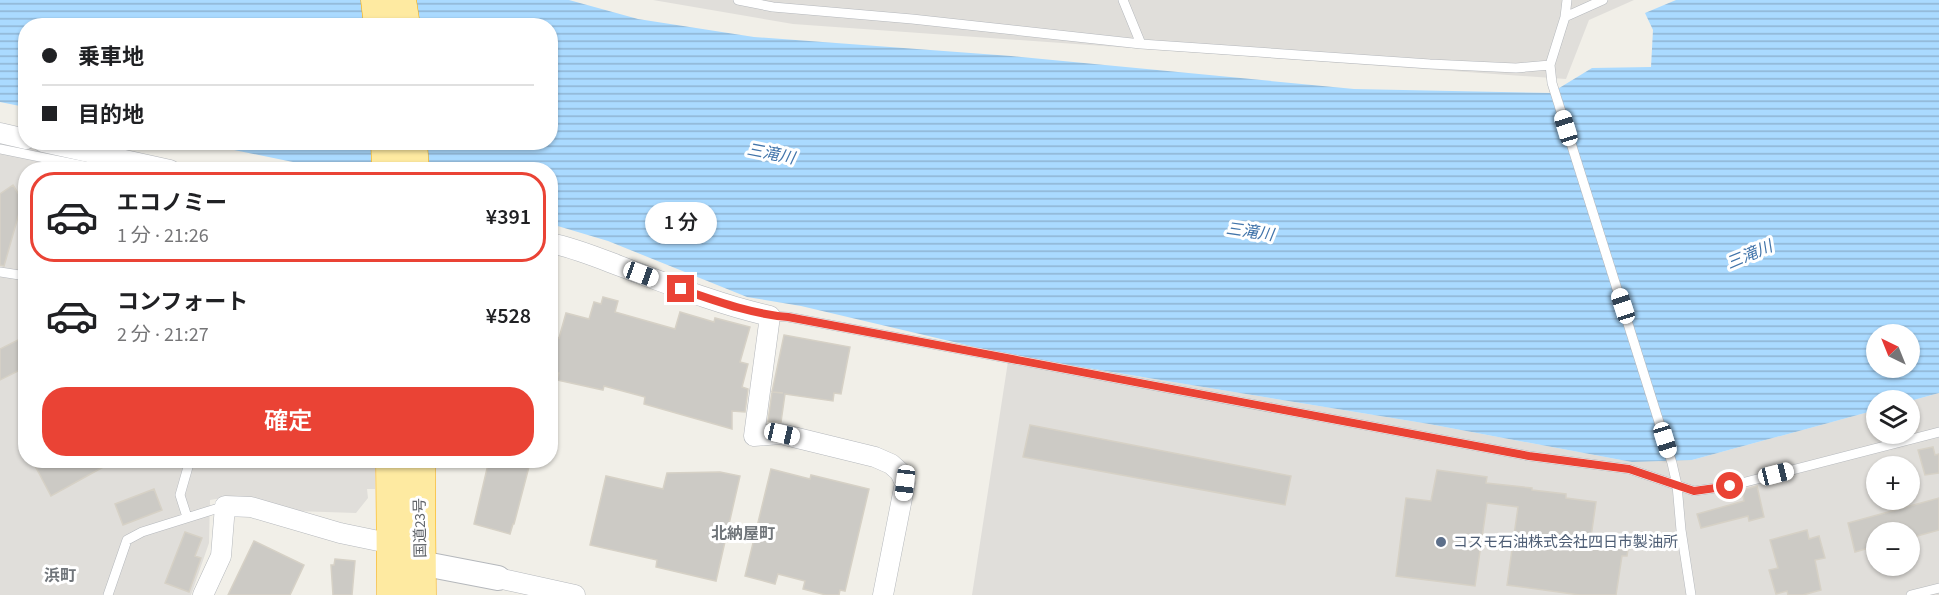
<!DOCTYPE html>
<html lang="ja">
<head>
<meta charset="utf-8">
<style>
	body { margin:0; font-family:"Source Sans 3","Noto Sans JP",sans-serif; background:#f2f2f2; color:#202124; height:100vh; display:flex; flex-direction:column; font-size:22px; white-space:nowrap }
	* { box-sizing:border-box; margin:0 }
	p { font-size:20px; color:#757577 }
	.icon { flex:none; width:33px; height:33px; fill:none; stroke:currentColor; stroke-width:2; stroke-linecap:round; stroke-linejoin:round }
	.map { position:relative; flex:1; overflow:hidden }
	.side { position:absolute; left:18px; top:162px; width:540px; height:306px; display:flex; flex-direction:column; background:#fff; border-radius:24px; box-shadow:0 2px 4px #0004 }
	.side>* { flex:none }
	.hud { position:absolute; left:18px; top:18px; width:540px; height:132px; border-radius:24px; box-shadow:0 2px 4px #0004; display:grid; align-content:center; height:132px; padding:0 24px; background:#fff }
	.needle { width:39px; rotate:317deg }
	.fabs { position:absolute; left:1866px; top:324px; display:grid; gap:12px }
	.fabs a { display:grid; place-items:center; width:54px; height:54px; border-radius:50%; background:#fff; box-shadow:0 2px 4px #0004; font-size:30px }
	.end { position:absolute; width:27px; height:27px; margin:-14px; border:8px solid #ea4335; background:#fff; box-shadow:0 0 0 3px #fff }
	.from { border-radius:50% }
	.bubble { position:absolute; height:42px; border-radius:21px; background:#fff; box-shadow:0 2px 4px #0004; font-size:20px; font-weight:600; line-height:42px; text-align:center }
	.car { position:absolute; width:18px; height:36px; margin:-18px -9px; border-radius:8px; box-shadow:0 0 4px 2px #0007; background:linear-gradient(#fff 24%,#345 0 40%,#fff 0 76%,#345 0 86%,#fff 0) }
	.hud b { display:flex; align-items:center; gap:21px; height:57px; font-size:22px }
	.hud b+b { border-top:2px solid #e0e0e0 }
	.hud i { width:15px; height:15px; background:#202124 }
	ul { padding:10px 0 0; list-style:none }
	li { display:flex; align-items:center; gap:18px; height:90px; margin:0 12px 9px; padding:0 12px; border:3px solid transparent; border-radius:24px }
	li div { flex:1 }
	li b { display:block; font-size:22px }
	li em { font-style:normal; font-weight:600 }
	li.active { border-color:#ea4335 }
	li>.icon { width:54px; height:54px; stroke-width:1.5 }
	.button { display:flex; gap:12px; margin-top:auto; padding:12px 24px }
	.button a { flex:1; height:69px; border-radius:24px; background:#ea4335; color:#fff; font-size:24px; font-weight:600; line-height:69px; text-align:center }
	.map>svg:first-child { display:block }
	.industrial { fill:#e0deda; fill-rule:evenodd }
	.water { fill:url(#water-rules); fill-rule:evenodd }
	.building { fill:#cccac5; stroke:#d6d1c6; stroke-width:1.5 }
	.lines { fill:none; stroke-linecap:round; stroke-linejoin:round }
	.service-casing { stroke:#b5b8bc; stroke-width:10 }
	.minor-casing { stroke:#b5b8bc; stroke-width:21 }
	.tertiary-casing { stroke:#b5b8bc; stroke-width:26 }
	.trunk-casing { stroke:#f9ab00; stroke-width:33 }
	.service { stroke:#fff; stroke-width:9 }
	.minor { stroke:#fff; stroke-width:20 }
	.tertiary { stroke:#fff; stroke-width:24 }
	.trunk { stroke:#feeaa1; stroke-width:32 }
	.route { stroke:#ea4335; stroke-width:8 }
	.service-dot { fill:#5c6f8a; stroke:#fff; stroke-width:2 }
	.labels { text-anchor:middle; stroke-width:6; stroke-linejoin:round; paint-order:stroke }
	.street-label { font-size:15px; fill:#5f6368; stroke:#fff }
	.service-label { font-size:15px; fill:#4e5e75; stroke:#fff; text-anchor:start }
	.water-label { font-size:16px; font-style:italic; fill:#4174aa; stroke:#fff }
	.neighbourhood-label { font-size:16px; font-weight:bold; fill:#70757a; stroke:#fff }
</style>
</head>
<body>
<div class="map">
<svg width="1939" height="595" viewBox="0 0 1939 595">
	<defs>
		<pattern id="water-rules" width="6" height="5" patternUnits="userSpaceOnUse" patternTransform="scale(1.5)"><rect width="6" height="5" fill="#aadaff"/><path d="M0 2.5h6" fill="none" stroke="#8eb4d2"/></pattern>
	</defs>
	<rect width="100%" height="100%" fill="#f1efe8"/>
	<path class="industrial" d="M 653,0 L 1634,0 L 1589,20 L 1566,79 L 793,24 Z
		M 0,138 L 144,169 L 26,170 L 26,460 L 375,461 L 375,489 L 367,489 L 368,498 L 356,513 L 295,511 L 234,496 L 210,500 L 209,543 L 191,595 L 0,595 Z
		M 1009,355 L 1429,424 L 1632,462 L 1692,460 L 1876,410 L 1876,434 L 1910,434 L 1910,401 L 1939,393 L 1939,595 L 972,595 ZM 1876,466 L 1910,466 L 1910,500 L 1876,500 ZM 1876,532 L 1910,532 L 1910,566 L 1876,566 Z"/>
	<path class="water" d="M 0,0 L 569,0 L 638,19 L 754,37 L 1011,56 L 1354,89 L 1551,93 L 1592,68 L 1651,67 L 1653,30 L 1645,13 L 1676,0 L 1939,0 L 1939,393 L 1910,401 L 1876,400 L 1876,410 L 1692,460 L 1632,462 L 1429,424 L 1009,355 L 801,306 L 747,297 L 608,241 L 551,224 L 550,170 L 327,169 L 200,143 L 550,142 L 550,26 L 26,26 L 25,107 L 0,102 ZM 1876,334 L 1910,334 L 1910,368 L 1876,368 Z"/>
	<path class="building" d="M 13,185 L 21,198 L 22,203 L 4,266 L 0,265 L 0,194 Z
		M 603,297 L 618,301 L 615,312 L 675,329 L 680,312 L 714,322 L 715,318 L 750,327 L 740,362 L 748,364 L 742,387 L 748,389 L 745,412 L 732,411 L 732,429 L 644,404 L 645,397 L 604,386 L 603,390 L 557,380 L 559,373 L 550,371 L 550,335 L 559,338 L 566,313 L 589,319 L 594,302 L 601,304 Z
		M 784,335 L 850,347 L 841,394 L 834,393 L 833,401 L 785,394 L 781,422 L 768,421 L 772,392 L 783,393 L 772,392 Z
		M 26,336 L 26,367 L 0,380 L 0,349 Z
		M 1030,425 L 1291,476 L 1285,505 L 1023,457 Z
		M 1933,447 L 1935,455 L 1939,454 L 1939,473 L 1925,475 L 1918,450 Z
		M 32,460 L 116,460 L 51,496 Z
		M 489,460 L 519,460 L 530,463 L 514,524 L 513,524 L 510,534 L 474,524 Z
		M 771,469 L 810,479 L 811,475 L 869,489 L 845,591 L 840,590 L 839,595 L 826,595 L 803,589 L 805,581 L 778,574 L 775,584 L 745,576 Z
		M 1437,470 L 1487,477 L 1486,483 L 1532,488 L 1532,490 L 1566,494 L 1566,498 L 1596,502 L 1591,537 L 1629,543 L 1627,556 L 1622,556 L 1616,595 L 1580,595 L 1507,585 L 1518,507 L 1487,503 L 1475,586 L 1396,576 L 1406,498 L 1431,501 Z
		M 720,472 L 740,476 L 716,581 L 656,567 L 657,560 L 590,545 L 606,476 L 663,489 L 667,473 Z
		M 1757,486 L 1764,517 L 1749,521 L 1748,516 L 1701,528 L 1697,514 L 1744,501 L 1742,490 Z
		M 154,489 L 162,510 L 123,525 L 115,504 Z
		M 1939,498 L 1939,530 L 1910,538 L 1910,532 L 1876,532 L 1876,546 L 1855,552 L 1848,523 Z
		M 1807,530 L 1809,539 L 1819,536 L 1825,558 L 1815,560 L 1821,590 L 1803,595 L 1788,595 L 1787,591 L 1776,594 L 1769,570 L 1778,568 L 1770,540 Z
		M 185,532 L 202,538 L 195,556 L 201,558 L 189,592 L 165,583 Z
		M 254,541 L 304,565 L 290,595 L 228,595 Z
		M 335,559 L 355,561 L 352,595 L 333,595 L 331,565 L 334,565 Z"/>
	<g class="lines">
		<g class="service-casing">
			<path id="service" d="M 738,0 L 773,7 L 912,19 L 1141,44 L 1430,64 L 1516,68 L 1550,65
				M 1123,0 L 1141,44
				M 1567,0 L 1565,17 L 1550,65 L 1552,83 L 1672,463 L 1677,485 L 1681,530 L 1691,595
				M 1565,17 L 1603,0
				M 0,149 L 104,170
				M 0,272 L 26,276
				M 770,316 L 788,317 L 1529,456 L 1629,469 L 1694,491 L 1730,486 L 1939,432
				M 187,517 L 180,495 L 190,460
				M 108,595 L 127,540 L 142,532 L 225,506
				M 1911,595 L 1939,588"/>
		</g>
		<g class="minor-casing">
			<path id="minor" d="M 0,133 L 26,139
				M 43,142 L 170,170
				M 550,243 C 576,248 601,259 625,268 C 673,286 721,305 770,316 L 754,436 L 781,434 L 875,457 L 891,464 L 900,472 L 905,483 L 883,595
				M 498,578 L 575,595
				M 203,595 L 221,556 L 225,506 L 251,507 L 340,533 L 393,544"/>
		</g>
		<g class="tertiary-casing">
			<path id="tertiary" d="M 407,554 L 420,563 L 498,578"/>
		</g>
		<g class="trunk-casing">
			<path id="trunk" d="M 377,0 L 380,26
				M 400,0 L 404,26
				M 387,142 L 388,170
				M 411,142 L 413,170
				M 392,460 L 393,595
				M 419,460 L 420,595"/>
		</g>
		<use href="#service" class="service"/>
		<use href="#minor" class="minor"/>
		<use href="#tertiary" class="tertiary"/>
		<use href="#trunk" class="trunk"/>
	</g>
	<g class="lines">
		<path class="route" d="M 681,289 C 716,301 751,314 788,317 L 1529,456 L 1629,469 L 1694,491 L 1730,486"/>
	</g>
	<circle class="service-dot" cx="1441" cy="542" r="6"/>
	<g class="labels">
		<g class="street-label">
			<text transform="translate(420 528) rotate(-91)" y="5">国道23号</text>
		</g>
		<g class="service-label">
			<text x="1453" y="547">コスモ石油株式会社四日市製油所</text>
		</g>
		<g class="water-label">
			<text transform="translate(771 153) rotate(11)" y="6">三滝川</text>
			<text transform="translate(1250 231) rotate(8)" y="6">三滝川</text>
			<text transform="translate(1749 254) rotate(-23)" y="6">三滝川</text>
		</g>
		<g class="neighbourhood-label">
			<text x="743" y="539">北納屋町</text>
			<text x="60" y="581">浜町</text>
		</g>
	</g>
</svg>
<div class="fabs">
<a><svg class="needle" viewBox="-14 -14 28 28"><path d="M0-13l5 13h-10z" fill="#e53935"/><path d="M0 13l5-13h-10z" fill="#757577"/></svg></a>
<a><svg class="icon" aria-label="layers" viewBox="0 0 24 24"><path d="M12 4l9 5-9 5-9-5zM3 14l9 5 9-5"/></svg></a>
<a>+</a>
<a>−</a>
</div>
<i class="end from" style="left:1730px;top:486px"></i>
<i class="end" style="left:681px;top:289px"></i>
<div class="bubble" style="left:645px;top:202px;width:72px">1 分</div>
<i class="car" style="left:1566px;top:128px;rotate:343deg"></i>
<i class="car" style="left:641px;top:274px;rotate:110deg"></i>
<i class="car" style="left:1623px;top:306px;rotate:342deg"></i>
<i class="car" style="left:782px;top:434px;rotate:103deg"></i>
<i class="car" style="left:1665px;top:440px;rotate:163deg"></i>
<i class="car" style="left:1776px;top:474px;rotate:76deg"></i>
<i class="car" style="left:905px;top:483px;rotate:187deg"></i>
<div class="hud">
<b><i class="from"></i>乗車地</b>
<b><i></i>目的地</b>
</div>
<section class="side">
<ul>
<li class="active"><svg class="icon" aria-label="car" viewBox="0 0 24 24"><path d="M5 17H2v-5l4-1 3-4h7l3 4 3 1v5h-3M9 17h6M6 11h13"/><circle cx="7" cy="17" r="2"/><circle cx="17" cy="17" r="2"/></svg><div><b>エコノミー</b><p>1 分 · 21:26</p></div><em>¥391</em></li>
<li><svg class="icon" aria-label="car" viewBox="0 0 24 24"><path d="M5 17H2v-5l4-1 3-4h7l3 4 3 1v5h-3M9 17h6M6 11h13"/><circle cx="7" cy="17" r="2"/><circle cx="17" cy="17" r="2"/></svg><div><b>コンフォート</b><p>2 分 · 21:27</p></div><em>¥528</em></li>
</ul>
<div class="button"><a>確定</a></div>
</section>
</div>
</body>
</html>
